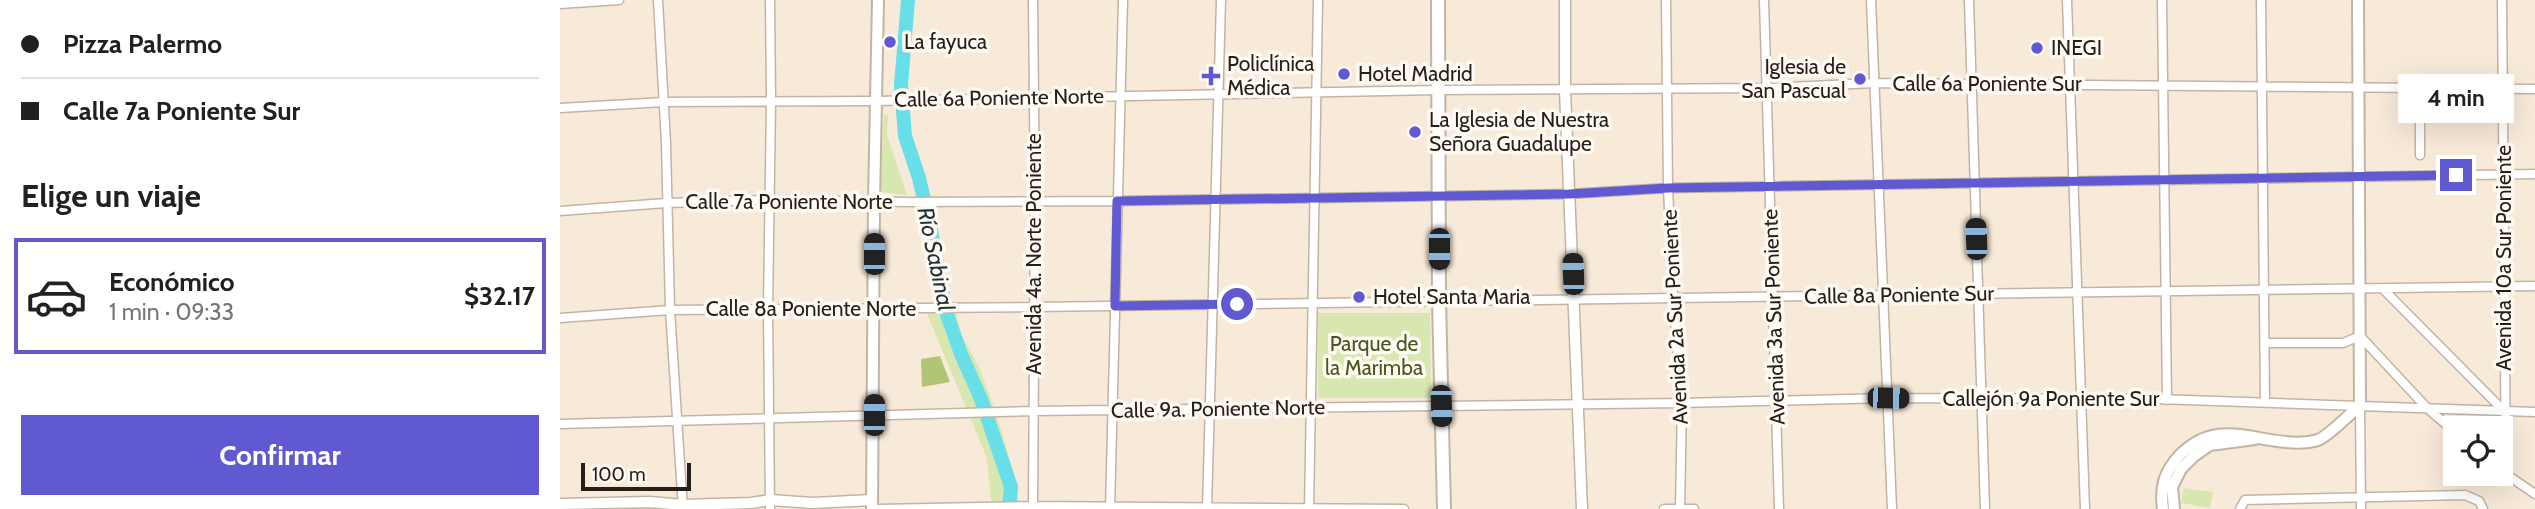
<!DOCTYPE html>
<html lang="es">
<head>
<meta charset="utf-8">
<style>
	body { margin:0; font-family:Cabin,sans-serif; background:#f6f6f6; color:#202124; height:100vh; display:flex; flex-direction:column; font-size:26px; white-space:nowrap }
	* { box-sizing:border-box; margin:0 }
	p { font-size:23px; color:#757577 }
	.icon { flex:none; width:38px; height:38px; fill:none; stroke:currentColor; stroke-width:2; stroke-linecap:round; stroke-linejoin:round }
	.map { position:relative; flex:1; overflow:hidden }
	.details { display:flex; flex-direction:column; background:#fff; width:560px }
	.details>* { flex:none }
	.guide { display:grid; align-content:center; height:154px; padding:0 21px; background:#fff }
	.controls { position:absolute; left:1883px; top:416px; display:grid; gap:14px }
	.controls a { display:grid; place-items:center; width:70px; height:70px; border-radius:0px; background:#fff; box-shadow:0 7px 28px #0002; font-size:35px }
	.scale { position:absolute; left:21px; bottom:18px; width:110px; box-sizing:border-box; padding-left:7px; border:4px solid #241f19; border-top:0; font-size:19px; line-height:24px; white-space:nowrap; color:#241f19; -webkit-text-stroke:5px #fef9f2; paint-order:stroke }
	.end { position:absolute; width:32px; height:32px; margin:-16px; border:9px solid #6059d2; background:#fff; box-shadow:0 0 0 4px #fff }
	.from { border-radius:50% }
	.bubble { position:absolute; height:49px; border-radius:0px; background:#fff; box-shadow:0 7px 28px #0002; font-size:23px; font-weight:700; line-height:49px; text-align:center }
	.car { position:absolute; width:21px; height:42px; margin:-21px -10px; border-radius:9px; box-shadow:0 0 5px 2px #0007; background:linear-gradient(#222 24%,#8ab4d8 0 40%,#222 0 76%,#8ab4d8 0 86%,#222 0) }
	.guide b { display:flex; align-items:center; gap:24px; height:66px; font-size:26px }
	.guide b+b { border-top:2px solid #e0e0e0 }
	.guide i { width:18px; height:18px; background:#202124 }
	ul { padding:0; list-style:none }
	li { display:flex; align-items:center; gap:21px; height:116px; margin:0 14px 10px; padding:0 7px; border:4px solid transparent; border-radius:0px }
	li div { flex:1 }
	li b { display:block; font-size:26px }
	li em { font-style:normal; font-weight:700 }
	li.selected { border-color:#6059d2 }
	li>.icon { width:63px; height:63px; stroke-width:1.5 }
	h2 { padding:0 21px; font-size:32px; line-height:84px }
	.action { display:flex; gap:14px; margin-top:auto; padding:14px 21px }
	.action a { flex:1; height:80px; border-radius:0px; background:#6059d2; color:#fff; font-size:28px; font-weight:700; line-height:80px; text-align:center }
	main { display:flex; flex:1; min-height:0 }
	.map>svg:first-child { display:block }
	.green { fill:#d7e7af }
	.forest { fill:#b0c575 }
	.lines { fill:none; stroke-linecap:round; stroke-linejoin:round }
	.river { stroke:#68dfe8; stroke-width:14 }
	.minor-casing { stroke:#c2b4a4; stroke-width:11 }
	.tertiary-casing { stroke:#c2b4a4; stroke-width:13 }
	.secondary-casing { stroke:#c2b4a4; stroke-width:14 }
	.primary-casing { stroke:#c2b4a4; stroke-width:16 }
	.minor { stroke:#fff; stroke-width:8 }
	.tertiary { stroke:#fff; stroke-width:10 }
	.secondary { stroke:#fff; stroke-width:10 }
	.primary { stroke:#fff; stroke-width:12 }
	.route { stroke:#6059d2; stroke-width:9 }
	.poi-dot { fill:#6059d2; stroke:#fef9f2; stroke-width:2.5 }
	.labels { text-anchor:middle; stroke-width:7; stroke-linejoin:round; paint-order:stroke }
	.poi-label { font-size:21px; fill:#241f19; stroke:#fef9f2; text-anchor:start }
	.street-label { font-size:21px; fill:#241f19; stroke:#fef9f2 }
	.park-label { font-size:21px; fill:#49561d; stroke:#fef9f2 }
	.water-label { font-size:23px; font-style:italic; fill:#1f3436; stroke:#fef9f2 }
</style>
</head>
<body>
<main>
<section class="details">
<div class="guide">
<b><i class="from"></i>Pizza Palermo</b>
<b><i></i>Calle 7a Poniente Sur</b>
</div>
<h2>Elige un viaje</h2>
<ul>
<li class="selected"><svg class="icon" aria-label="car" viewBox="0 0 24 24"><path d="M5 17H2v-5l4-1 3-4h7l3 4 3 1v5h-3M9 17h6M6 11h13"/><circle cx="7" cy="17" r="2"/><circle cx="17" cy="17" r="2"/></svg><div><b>Económico</b><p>1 min · 09:33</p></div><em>$32.17</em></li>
</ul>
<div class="action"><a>Confirmar</a></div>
</section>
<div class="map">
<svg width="1975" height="509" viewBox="0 0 1975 509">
	<rect width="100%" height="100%" fill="#f8ead9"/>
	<path class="green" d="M 324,114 L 328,116 L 327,135 L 347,195 L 320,192 Z
		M 395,308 L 401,334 L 419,367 L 435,410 L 453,470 L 460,507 L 432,509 L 427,458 L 365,309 Z
		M 758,313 L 870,313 L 871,398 L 758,398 Z
		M 1624,488 L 1653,492 L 1650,508 L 1621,503 Z"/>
	<path class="forest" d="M 380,356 L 390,382 L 362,387 L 361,359 Z"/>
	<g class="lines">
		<path class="river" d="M 348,0 L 341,85 L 345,136 L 359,178 L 371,230 L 386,312 L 401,354 L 421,399 L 451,487 L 449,509"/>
		<g class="minor-casing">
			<path id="minor" d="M 98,0 L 106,143 L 110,310 L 123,509
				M 210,0 L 211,101 L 208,309 L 210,509
				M 473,0 L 475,201 L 473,508
				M 1106,0 L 1108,188 L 1113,297 L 1122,403 L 1120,509
				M 1204,0 L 1219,509
				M 1311,0 L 1332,509
				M 1409,0 L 1425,509
				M 1507,0 L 1525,509
				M 1602,0 L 1607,400
				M 1701,0 L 1705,402
				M 1942,0 L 1946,474
				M 0,4 L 59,0
				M 1860,88 L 1860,155
				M 0,108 L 104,102 L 316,101 L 878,90 L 1207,88 L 1314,83 L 1975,89
				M 0,211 L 106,203 L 208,200 L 350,202 L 557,201 L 1009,194 L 1108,188 L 1975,174
				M 1823,289 L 1944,411
				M 0,318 L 110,310 L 474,307 L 1975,286
				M 1706,343 L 1783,343 L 1800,336 L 1867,408 L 1895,432
				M 1800,406 L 1801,509
				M 0,424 L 473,411 L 1122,403 L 1328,398 L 1598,399 L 1975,412
				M 1943,472 L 1975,494
				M 319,509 L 473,506 L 844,509
				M 550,509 L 563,0
				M 647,509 L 661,0
				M 749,509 L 758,0
				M 1104,509 L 1134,509
				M 1680,509 L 1685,500 L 1905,495 L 1919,501 L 1923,509"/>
		</g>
		<g class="tertiary-casing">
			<path id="tertiary" d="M 1005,0 L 1005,90 L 1022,509
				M 0,504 L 90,502 L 123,505 L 191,503 L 210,500 L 253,503 L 312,500"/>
		</g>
		<g class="secondary-casing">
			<path id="secondary" d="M 312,509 L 314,200 L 318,0
				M 1603,509 C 1600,487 1604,472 1620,455 C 1654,421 1684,438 1726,442 C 1735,443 1748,443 1758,440 C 1770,435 1789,414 1800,406 L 1798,0
				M 1614,509 L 1612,487 L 1621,469 L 1634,456 L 1650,445 L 1695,439"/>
		</g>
		<g class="primary-casing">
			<path id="primary" d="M 878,0 L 879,301 L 884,509"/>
		</g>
		<use href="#minor" class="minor"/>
		<use href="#tertiary" class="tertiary"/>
		<use href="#secondary" class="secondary"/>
		<use href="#primary" class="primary"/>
	</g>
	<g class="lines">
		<path class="route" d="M 677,304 L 555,306 L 557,201 L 1009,194 L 1108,188 L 1896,175"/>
	</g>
	<g class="poi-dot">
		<circle cx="330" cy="42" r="7"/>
		<circle cx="1477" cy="48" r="7"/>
		<circle cx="784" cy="74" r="7"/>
		<path d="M647.5 65.5h7v7h7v7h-7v7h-7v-7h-7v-7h7z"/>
		<circle cx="1300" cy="79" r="7"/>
		<circle cx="855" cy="132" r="7"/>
		<circle cx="799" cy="297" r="7"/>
	</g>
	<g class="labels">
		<g class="poi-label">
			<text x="344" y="49">La fayuca</text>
			<text x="1491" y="55">INEGI</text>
			<text x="667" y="71">Policlínica<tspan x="667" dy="24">Médica</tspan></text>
			<text x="1286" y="74" text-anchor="end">Iglesia de<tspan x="1286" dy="24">San Pascual</tspan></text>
			<text x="798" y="81">Hotel Madrid</text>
			<text x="869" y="127">La Iglesia de Nuestra<tspan x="869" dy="24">Señora Guadalupe</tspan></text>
			<text x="813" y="304">Hotel Santa Maria</text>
		</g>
		<g class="street-label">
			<text x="1427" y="91">Calle 6a Poniente Sur</text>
			<text transform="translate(439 98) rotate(-1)" y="7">Calle 6a Poniente Norte</text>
			<text x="229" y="209">Calle 7a Poniente Norte</text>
			<text transform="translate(474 254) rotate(-90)" y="7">Avenida 4a. Norte Poniente</text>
			<text transform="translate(1944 258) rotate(-90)" y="7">Avenida 10a Sur Poniente</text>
			<text transform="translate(1339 295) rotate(-1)" y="7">Calle 8a Poniente Sur</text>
			<text x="251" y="316">Calle 8a Poniente Norte</text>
			<text transform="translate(1115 317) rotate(-93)" y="7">Avenida 2a Sur Poniente</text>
			<text transform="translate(1214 317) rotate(-92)" y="7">Avenida 3a Sur Poniente</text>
			<text x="1491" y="406">Callejón 9a Poniente Sur</text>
			<text transform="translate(658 409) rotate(-1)" y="7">Calle 9a. Poniente Norte</text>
		</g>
		<g class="park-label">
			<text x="814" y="351">Parque de<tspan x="814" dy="24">la Marimba</tspan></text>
		</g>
		<g class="water-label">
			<text transform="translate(376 259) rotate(78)" y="8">Río Sabinal</text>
		</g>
	</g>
</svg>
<div class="controls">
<a><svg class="icon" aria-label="locate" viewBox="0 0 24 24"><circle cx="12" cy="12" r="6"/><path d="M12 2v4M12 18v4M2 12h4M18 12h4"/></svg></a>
</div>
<div class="scale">100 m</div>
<i class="end from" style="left:677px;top:304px"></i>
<i class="end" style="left:1896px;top:175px"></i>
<div class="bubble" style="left:1838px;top:74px;width:116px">4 min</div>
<i class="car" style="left:1416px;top:239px;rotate:358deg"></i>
<i class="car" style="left:879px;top:249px;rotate:180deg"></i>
<i class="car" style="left:314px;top:254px;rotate:0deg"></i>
<i class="car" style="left:1013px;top:274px;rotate:358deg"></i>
<i class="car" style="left:1328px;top:398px;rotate:91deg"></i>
<i class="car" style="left:881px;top:406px;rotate:178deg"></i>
<i class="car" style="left:314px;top:415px;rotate:0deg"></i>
</div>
</main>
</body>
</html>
